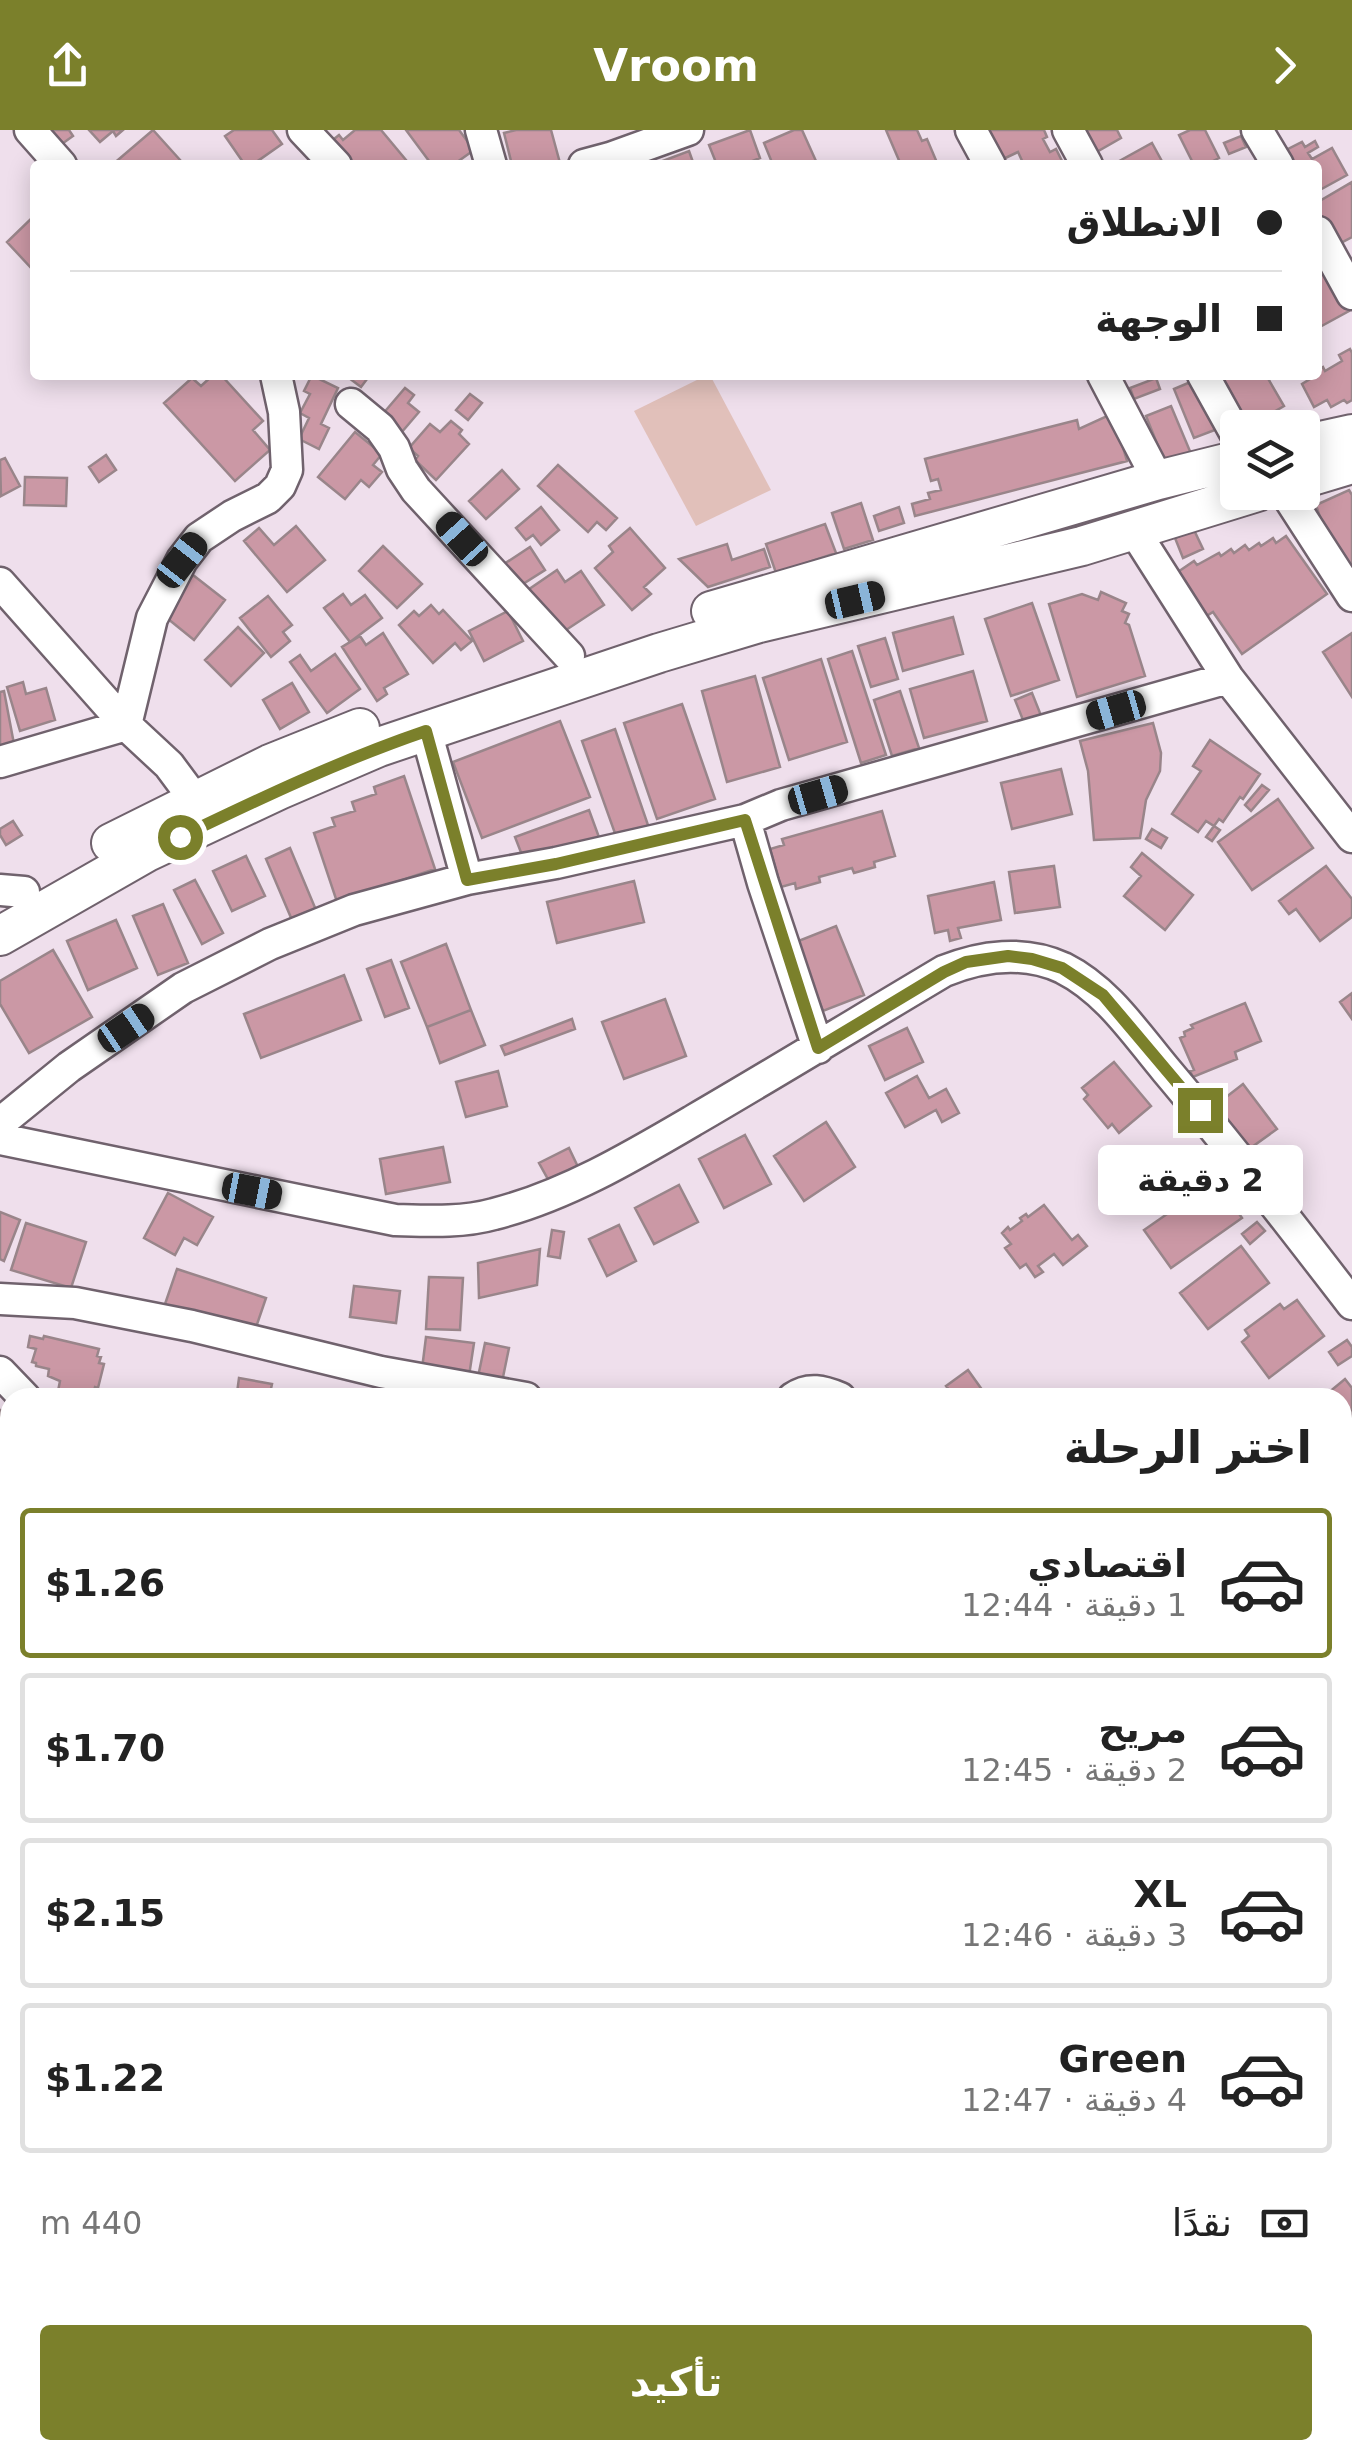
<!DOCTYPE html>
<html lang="ar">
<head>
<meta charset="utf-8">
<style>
	body { margin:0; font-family:"DejaVu Sans","Noto Naskh Arabic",sans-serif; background:#f2f2f2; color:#222; direction:rtl; height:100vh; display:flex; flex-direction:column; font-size:38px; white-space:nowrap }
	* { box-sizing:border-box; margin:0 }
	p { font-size:32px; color:#767676 }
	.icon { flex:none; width:55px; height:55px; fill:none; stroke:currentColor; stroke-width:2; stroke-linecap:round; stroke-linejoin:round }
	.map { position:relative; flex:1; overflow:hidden; direction:ltr }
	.details { position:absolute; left:0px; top:1258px; width:1352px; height:1072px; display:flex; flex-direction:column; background:#fff; border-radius:30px 30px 0 0; box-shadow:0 5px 25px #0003; direction:rtl }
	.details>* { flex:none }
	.top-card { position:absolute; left:30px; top:30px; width:1292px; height:220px; border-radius:10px; box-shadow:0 5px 25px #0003; direction:rtl; display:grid; align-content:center; height:220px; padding:0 40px; background:#fff }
	.controls { position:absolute; left:1220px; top:280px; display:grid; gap:20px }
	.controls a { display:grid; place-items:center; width:100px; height:100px; border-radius:10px; background:#fff; box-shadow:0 5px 25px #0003; font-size:50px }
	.end { position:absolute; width:45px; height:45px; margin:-22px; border:12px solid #7b802b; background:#fff; box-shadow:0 0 0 5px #fff }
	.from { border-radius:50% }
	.bubble { position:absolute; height:70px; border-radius:10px; background:#fff; box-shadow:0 5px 25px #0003; font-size:32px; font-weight:700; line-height:70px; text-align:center; direction:rtl }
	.car { position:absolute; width:30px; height:60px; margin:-30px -15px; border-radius:12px; box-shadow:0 0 8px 2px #0007; background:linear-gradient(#222 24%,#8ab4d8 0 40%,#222 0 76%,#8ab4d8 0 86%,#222 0) }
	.top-card b { display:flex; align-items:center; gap:35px; height:95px; font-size:38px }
	.top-card b+b { border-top:2px solid #e0e0e0 }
	.top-card i { width:25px; height:25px; background:#222 }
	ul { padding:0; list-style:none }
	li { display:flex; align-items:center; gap:30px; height:150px; margin:0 20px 15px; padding:0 20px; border:5px solid #e0e0e0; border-radius:10px }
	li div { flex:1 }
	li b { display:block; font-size:38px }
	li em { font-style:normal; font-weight:700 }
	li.current { border-color:#7b802b }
	li>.icon { width:90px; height:90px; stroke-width:1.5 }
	h2 { padding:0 40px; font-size:45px; line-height:120px }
	.pay { display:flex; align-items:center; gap:25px; height:110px; padding:0 40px; font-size:38px }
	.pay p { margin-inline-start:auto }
	.action { display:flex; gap:20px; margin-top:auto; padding:20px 40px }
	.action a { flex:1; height:115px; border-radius:10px; background:#7b802b; color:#fff; font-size:40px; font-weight:700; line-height:115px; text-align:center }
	header { display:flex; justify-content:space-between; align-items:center; height:130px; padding:0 40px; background:#7b802b; color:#fff; font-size:45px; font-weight:700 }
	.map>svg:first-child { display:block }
	.green { fill:#e1c0ba }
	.building { fill:#cb98a5; stroke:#99858a; stroke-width:2.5 }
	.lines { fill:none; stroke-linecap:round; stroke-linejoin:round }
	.minor-casing { stroke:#70626d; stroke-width:35 }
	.major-casing { stroke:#70626d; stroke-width:42 }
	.minor { stroke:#fff; stroke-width:30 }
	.major { stroke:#fff; stroke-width:38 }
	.route { stroke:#7b802b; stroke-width:12 }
</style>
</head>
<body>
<header><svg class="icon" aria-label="forward" viewBox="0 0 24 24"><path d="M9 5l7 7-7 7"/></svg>Vroom<svg class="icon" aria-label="share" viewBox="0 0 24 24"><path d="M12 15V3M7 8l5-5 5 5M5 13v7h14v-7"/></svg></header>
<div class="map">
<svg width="1352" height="2329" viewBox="0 0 1352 2329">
	<rect width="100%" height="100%" fill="#efdfec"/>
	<path class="green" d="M 707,245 L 710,245 L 771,360 L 696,396 L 634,281 Z"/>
	<path class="building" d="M 49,0 L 69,0 L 73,6 L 52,21 Z
		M 89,0 L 123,0 L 116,6 L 113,1 L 100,12 Z
		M 153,0 L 181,31 L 176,35 L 112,35 Z
		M 234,0 L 272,0 L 282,14 L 252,35 L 245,35 L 225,6 Z
		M 355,0 L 381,0 L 406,30 L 399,35 L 347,35 L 329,13 L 339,5 L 343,10 Z
		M 406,0 L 459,0 L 474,20 L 453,35 L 432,35 Z
		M 516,0 L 551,0 L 560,33 L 512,35 L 504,3 Z
		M 750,0 L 760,28 L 743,35 L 717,35 L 709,15 Z
		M 794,0 L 802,0 L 816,31 L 807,35 L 773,35 L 764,13 Z
		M 886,0 L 917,0 L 922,11 L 927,9 L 938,35 L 901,35 Z
		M 983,0 L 1044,0 L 1047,7 L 1043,9 L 1050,22 L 1056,19 L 1064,35 L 1024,35 L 1018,22 L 999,31 Z
		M 1080,0 L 1117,0 L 1121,8 L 1093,24 Z
		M 1190,0 L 1205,0 L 1219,28 L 1205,35 L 1194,35 L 1179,5 Z
		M 1241,6 L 1246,17 L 1229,24 L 1224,13 Z
		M 1315,11 L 1318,17 L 1308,23 L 1312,29 L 1332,18 L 1347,45 L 1318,61 L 1318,35 L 1294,35 L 1286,20 L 1302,12 L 1305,17 Z
		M 1152,13 L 1164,35 L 1112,35 Z
		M 689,21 L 694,35 L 652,35 Z
		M 1352,52 L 1352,107 L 1335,116 L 1318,85 L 1318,72 Z
		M 35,85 L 35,136 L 32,139 L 7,112 Z
		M 1326,138 L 1349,181 L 1318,198 L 1318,143 Z
		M 1350,219 L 1352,223 L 1352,270 L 1347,273 L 1344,270 L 1331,277 L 1327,270 L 1314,277 L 1302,254 L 1310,249 L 1308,245 L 1318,245 L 1318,240 L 1323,237 L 1325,241 L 1342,231 L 1339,225 Z
		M 213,245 L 221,245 L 263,291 L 253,300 L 270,320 L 235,351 L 164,273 L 192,248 L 201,256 Z
		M 312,245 L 319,245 L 317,248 L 338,258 L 321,294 L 329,298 L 319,319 L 299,309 L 309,288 L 300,283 L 310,264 L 304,261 Z
		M 345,245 L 370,245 L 361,257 Z
		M 1210,245 L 1266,245 L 1284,276 L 1246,298 Z
		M 1156,248 L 1160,259 L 1134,269 L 1130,258 Z
		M 1200,248 L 1220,298 L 1194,308 L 1174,259 Z
		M 405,258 L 414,265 L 408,273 L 419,282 L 401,303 L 381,286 Z
		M 470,264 L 482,273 L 468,290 L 456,280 Z
		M 1171,276 L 1192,326 L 1166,336 L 1146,286 Z
		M 1107,286 L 1119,304 L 1127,331 L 915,386 L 912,374 L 930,369 L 928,363 L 941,360 L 938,349 L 931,351 L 925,329 L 1077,290 L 1079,299 Z
		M 451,291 L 462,300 L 459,304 L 469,314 L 436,350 L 415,330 L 418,326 L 409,318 L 430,294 L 440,302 Z
		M 355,302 L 382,324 L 373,335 L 382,342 L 369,357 L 361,350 L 345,369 L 318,347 Z
		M 106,325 L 116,340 L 99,352 L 89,337 Z
		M 5,328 L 20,356 L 1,366 L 0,330 Z
		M 558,335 L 617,388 L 606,400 L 597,392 L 588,402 L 538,356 Z
		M 502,340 L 519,359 L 486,389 L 469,371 Z
		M 25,347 L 67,348 L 66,376 L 24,375 Z
		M 1349,360 L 1352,365 L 1352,449 L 1332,424 L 1316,375 Z
		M 861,373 L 873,410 L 844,419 L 832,383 Z
		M 541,377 L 559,400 L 541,415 L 533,405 L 526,410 L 516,398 Z
		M 899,377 L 904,393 L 879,401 L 874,386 Z
		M 825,394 L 836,423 L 776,443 L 766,414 Z
		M 296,396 L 325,430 L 287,462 L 244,411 L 259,398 L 274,415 Z
		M 630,398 L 665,438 L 644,457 L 651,464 L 632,480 L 595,438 L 613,422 L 609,416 Z
		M 1194,400 L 1203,419 L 1183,428 L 1175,408 Z
		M 1286,406 L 1327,464 L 1242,524 L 1213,482 L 1200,490 L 1169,448 L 1194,431 L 1197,435 L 1219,423 L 1221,426 L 1231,419 L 1234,423 L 1245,415 L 1249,420 L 1259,413 L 1261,416 L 1273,408 L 1276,413 Z
		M 727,414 L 732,430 L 764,419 L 770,437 L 708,457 L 679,429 Z
		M 383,416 L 422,454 L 397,478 L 359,441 Z
		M 530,417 L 545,440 L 515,459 L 501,436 Z
		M 557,440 L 565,452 L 581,441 L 604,475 L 560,504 L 522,464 Z
		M 193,445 L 225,470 L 194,510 L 162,484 Z
		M 1101,462 L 1126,473 L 1122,481 L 1129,484 L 1125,493 L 1129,495 L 1145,546 L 1077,567 L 1049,474 L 1082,464 L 1098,470 Z
		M 343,464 L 351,475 L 365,465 L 382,488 L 350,512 L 324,478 Z
		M 268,466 L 292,495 L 283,502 L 290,511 L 271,527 L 240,488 Z
		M 1032,473 L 1059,550 L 1011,566 L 985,489 Z
		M 431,475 L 439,484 L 443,480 L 472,511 L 461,520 L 455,513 L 433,533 L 399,495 L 414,481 L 419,486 Z
		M 508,481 L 523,511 L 484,531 L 469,501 Z
		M 953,487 L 963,524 L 903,541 L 893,503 Z
		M 238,497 L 264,523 L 231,556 L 205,530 Z
		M 383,503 L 408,544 L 384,558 L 387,564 L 377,571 L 342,517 L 360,506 L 366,515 Z
		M 1352,503 L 1352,567 L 1323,522 Z
		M 885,508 L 898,549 L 871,557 L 858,516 Z
		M 852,521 L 886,625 L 861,633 L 828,529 Z
		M 335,524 L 360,559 L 327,583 L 290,532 L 300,525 L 311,541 Z
		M 821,529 L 847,612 L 789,630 L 763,548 Z
		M 973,541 L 987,591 L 924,608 L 910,559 Z
		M 755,546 L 780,637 L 727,652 L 702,561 Z
		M 23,552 L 26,564 L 46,558 L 55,590 L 20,601 L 7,557 Z
		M 292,553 L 309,582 L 280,599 L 263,570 Z
		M 4,561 L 14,614 L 0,617 L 0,562 Z
		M 900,561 L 919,618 L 892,626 L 874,570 Z
		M 1032,563 L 1042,588 L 1025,595 L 1015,570 Z
		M 682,574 L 715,669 L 657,689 L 624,593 Z
		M 560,591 L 590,667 L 482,708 L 453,632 Z
		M 1153,593 L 1161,623 L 1160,641 L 1146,670 L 1140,708 L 1094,710 L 1088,641 L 1080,611 Z
		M 615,599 L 649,698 L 617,709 L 582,611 Z
		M 1210,610 L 1260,644 L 1243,669 L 1240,667 L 1223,692 L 1219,689 L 1214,696 L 1206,691 L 1198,702 L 1172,684 L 1201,641 L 1193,636 Z
		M 1061,639 L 1072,684 L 1012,699 L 1001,653 Z
		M 404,646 L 435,739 L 337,772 L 314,703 L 335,696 L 332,688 L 355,681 L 352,672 L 376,664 L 374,657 Z
		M 1262,655 L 1269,660 L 1251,681 L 1245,675 Z
		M 1278,669 L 1313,718 L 1252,760 L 1218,712 Z
		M 589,680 L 600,710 L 527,738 L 515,707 Z
		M 882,681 L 895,726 L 874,732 L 875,737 L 854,743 L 852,738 L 819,747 L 820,752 L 796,759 L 795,753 L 781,757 L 770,719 L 784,715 L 782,709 Z
		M 13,691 L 22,705 L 6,715 L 0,705 L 0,699 Z
		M 1214,696 L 1220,700 L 1212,711 L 1206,707 Z
		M 1152,699 L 1167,708 L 1161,718 L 1146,709 Z
		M 290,718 L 316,780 L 292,790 L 266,729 Z
		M 1142,723 L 1193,765 L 1165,800 L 1124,766 L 1141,746 L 1131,737 Z
		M 246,726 L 265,766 L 232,781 L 213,741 Z
		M 1054,736 L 1060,777 L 1015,783 L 1009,742 Z
		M 1326,736 L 1352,769 L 1352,787 L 1320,811 L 1296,779 L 1289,784 L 1279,771 Z
		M 195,750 L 223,803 L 202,814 L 174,760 Z
		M 634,751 L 644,792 L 557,813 L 547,772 Z
		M 994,752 L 1001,790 L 958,798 L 961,808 L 950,811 L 948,800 L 935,803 L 928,766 Z
		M 163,774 L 188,833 L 158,845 L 133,786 Z
		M 116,790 L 137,838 L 88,860 L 67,811 Z
		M 836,796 L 864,865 L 823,881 L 796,812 Z
		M 446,814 L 471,880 L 427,897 L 401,832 Z
		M 53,820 L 92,887 L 29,923 L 0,874 L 0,851 Z
		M 391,830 L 409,878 L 385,887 L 367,839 Z
		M 344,845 L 361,890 L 261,928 L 244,884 Z
		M 1352,863 L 1352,889 L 1340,872 Z
		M 665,869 L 686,926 L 624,949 L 602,892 Z
		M 1245,873 L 1261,911 L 1235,922 L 1237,929 L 1193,947 L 1190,941 L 1194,940 L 1180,908 L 1185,906 L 1184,902 L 1193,898 L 1191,895 Z
		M 471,880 L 485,915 L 440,933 L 427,897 Z
		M 572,889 L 575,899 L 505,925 L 501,916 Z
		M 907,898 L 923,932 L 885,950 L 869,916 Z
		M 1114,932 L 1151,976 L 1119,1003 L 1112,994 L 1108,998 L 1084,969 L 1088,965 L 1082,958 Z
		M 498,941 L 507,976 L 466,987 L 456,952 Z
		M 917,946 L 929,968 L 946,959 L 959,983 L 942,992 L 936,980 L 905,997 L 886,963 Z
		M 1243,954 L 1277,999 L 1245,1022 L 1212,978 Z
		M 826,992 L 855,1037 L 804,1071 L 774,1026 Z
		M 745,1005 L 771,1054 L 724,1078 L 699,1029 Z
		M 443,1017 L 450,1052 L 386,1064 L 380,1029 Z
		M 569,1018 L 578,1037 L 549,1051 L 539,1033 Z
		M 1216,1050 L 1242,1088 L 1171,1138 L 1144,1100 Z
		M 679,1055 L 698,1092 L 654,1114 L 635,1078 Z
		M 168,1063 L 213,1087 L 197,1115 L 184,1108 L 175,1125 L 144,1108 Z
		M 1044,1075 L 1072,1110 L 1078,1105 L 1087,1116 L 1063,1135 L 1054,1124 L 1038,1136 L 1043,1142 L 1035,1147 L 1026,1134 L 1020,1138 L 1005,1118 L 1011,1114 L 1002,1103 L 1008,1097 L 1010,1100 L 1022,1091 L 1020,1088 L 1026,1084 L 1028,1087 Z
		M 0,1082 L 20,1090 L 4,1131 L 0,1129 Z
		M 1257,1092 L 1265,1101 L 1250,1114 L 1242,1104 Z
		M 26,1093 L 86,1112 L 71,1158 L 11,1140 Z
		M 619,1095 L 636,1131 L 607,1146 L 589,1109 Z
		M 552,1100 L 564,1102 L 560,1128 L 548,1126 Z
		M 1241,1116 L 1269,1153 L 1208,1199 L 1180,1163 Z
		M 540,1119 L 537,1155 L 479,1168 L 478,1133 Z
		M 177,1139 L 266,1168 L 253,1206 L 164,1177 Z
		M 429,1147 L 463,1148 L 460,1200 L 426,1199 Z
		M 354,1156 L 400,1161 L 396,1193 L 350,1187 Z
		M 1297,1170 L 1324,1206 L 1269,1248 L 1242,1212 L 1249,1206 L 1245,1200 L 1280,1174 L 1284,1179 Z
		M 30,1206 L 43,1209 L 44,1206 L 99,1219 L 97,1226 L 101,1227 L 99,1233 L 104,1234 L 98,1258 L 95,1257 L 92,1268 L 57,1266 L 60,1251 L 48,1246 L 49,1239 L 36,1236 L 36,1233 L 32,1232 L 36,1219 L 28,1217 Z
		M 426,1207 L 474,1213 L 469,1246 L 422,1239 Z
		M 1347,1210 L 1352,1217 L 1352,1226 L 1338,1235 L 1329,1222 Z
		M 485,1213 L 509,1218 L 502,1252 L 478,1247 Z
		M 968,1240 L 988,1268 L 950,1268 L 953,1265 L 946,1256 Z
		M 239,1248 L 272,1254 L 269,1268 L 223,1268 L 225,1260 L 237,1263 Z
		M 1345,1249 L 1352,1258 L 1352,1293 L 1342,1301 L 1342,1268 L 1322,1268 Z
		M 0,1280 L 10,1289 L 10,1301 L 0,1312 Z
		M 10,1343 L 10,1422 L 0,1413 L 0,1355 Z
		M 1352,1473 L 1352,1507 L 1347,1500 L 1342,1504 L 1342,1481 Z
		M 0,1647 L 10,1651 L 8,1656 L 10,1657 L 10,1676 L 0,1699 L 10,1704 L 1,1727 L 0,1726 Z
		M 1346,1866 L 1352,1872 L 1352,1876 L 1348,1879 L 1352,1884 L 1352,1890 L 1342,1898 L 1342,1868 Z
		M 1342,2313 L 1352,2316 L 1352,2329 L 1307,2329 L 1310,2320 L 1342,2320 Z
		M 611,2320 L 647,2320 L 643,2329 L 630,2329 Z
		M 802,2320 L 851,2320 L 849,2327 L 842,2325 L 841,2329 L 825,2329 L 802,2322 Z
		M 880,2320 L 933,2320 L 931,2329 L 877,2329 Z
		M 1112,2320 L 1149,2320 L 1147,2329 L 1117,2329 L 1110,2327 Z"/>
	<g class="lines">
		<g class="minor-casing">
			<path id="minor" d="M 30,0 L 61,35
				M 303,0 L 336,35
				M 481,0 L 491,35
				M 971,0 L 990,35
				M 1068,0 L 1087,35
				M 1257,0 L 1278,35
				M 584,35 L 610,28 L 688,0
				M 1318,102 L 1352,164
				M 1103,245 L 1158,350
				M 1203,245 L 1238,308
				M 351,274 L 380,298 L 394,318 L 402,339 L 416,360 L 569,526
				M 1285,362 L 1352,466
				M 1135,402 L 1228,548 L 1352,707
				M 0,453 L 126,595 L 169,635 L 195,670
				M 126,595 L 152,488 L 182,430 L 199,408 L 232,386 L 268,368 L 280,356 L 287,340 L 284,282 L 276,245
				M 426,601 L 467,749
				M 0,632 L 126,595
				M 745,690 L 763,753 L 818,918
				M 0,760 L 24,762
				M 0,993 L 69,937 L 183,858 L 270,814 L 354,780 L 467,749 L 556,733 L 745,690 L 781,675 L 1228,548
				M 0,1009 L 395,1090 C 428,1091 462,1093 494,1084 C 565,1066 631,1027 694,990 C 778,941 860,891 944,841 C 981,826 1024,820 1063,838 C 1107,860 1135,903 1166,940 C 1230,1016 1291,1095 1352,1174
				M 0,1169 L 75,1173 L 192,1196 L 381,1242 L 526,1268
				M 0,1242 L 25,1268
				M 793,1268 C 809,1257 823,1261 840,1268
				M 1342,1522 L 1352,1525
				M 0,1611 L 10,1616
				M 1342,1700 L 1352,1690
				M 0,1759 L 10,1763
				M 1342,1782 L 1352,1792
				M 0,1789 L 10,1792
				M 0,2017 L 10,2022
				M 1342,2218 L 1352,2221
				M 1342,2247 L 1352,2250
				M 596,2320 L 613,2329
				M 747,2320 L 755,2329
				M 706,2329 L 716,2320"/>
		</g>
		<g class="major-casing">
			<path id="major" d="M 1302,315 L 1352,304
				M 1302,349 L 1352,334
				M 711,481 L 1158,350 L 1238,330
				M 111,713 L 270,634 L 360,598
				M 0,806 L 147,722 L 279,660 L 379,617 L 659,523 L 759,493 L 1082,416 L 1257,362"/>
		</g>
		<use href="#minor" class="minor"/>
		<use href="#major" class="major"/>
	</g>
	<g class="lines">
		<path class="route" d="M 180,707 C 261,668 341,630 426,601 L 467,750 L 556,734 L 745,690 L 818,918 L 944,842 L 966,832 L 1008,826 L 1032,829 L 1062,838 L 1103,865 L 1200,980"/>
	</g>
</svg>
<div class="controls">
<a><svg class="icon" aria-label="layers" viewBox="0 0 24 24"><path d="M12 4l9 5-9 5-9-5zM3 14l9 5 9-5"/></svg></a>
</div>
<i class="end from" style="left:180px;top:707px"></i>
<i class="end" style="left:1200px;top:980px"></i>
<div class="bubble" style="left:1098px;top:1015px;width:205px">2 دقيقة</div>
<i class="car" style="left:462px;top:409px;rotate:318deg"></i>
<i class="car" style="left:182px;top:430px;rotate:38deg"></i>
<i class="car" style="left:855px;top:470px;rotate:77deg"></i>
<i class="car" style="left:1116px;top:580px;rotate:254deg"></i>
<i class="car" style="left:818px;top:665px;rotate:74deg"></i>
<i class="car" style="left:126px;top:898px;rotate:56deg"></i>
<i class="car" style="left:252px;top:1061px;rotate:101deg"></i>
<div class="top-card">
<b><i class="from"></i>الانطلاق</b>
<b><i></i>الوجهة</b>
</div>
<section class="details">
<h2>اختر الرحلة</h2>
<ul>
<li class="current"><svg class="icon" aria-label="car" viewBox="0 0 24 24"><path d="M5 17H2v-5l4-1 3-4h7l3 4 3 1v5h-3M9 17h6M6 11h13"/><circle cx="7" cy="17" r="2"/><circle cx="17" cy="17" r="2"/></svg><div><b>اقتصادي</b><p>1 دقيقة · 12:44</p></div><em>$1.26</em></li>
<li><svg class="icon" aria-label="car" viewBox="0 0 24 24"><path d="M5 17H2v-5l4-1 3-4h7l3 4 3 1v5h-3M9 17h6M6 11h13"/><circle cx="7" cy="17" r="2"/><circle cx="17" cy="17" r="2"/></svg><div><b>مريح</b><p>2 دقيقة · 12:45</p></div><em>$1.70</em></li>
<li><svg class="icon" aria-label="car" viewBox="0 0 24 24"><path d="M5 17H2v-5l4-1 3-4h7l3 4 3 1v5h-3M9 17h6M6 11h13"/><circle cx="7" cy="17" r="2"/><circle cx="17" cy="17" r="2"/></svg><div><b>XL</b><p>3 دقيقة · 12:46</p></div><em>$2.15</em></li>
<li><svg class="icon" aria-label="car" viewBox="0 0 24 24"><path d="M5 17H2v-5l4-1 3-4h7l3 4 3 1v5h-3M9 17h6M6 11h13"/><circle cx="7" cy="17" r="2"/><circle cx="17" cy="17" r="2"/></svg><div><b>Green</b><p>4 دقيقة · 12:47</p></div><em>$1.22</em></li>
</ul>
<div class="pay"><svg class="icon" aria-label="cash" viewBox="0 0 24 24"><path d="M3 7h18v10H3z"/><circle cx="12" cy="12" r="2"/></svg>نقدًا<p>440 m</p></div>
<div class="action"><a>تأكيد</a></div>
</section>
</div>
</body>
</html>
